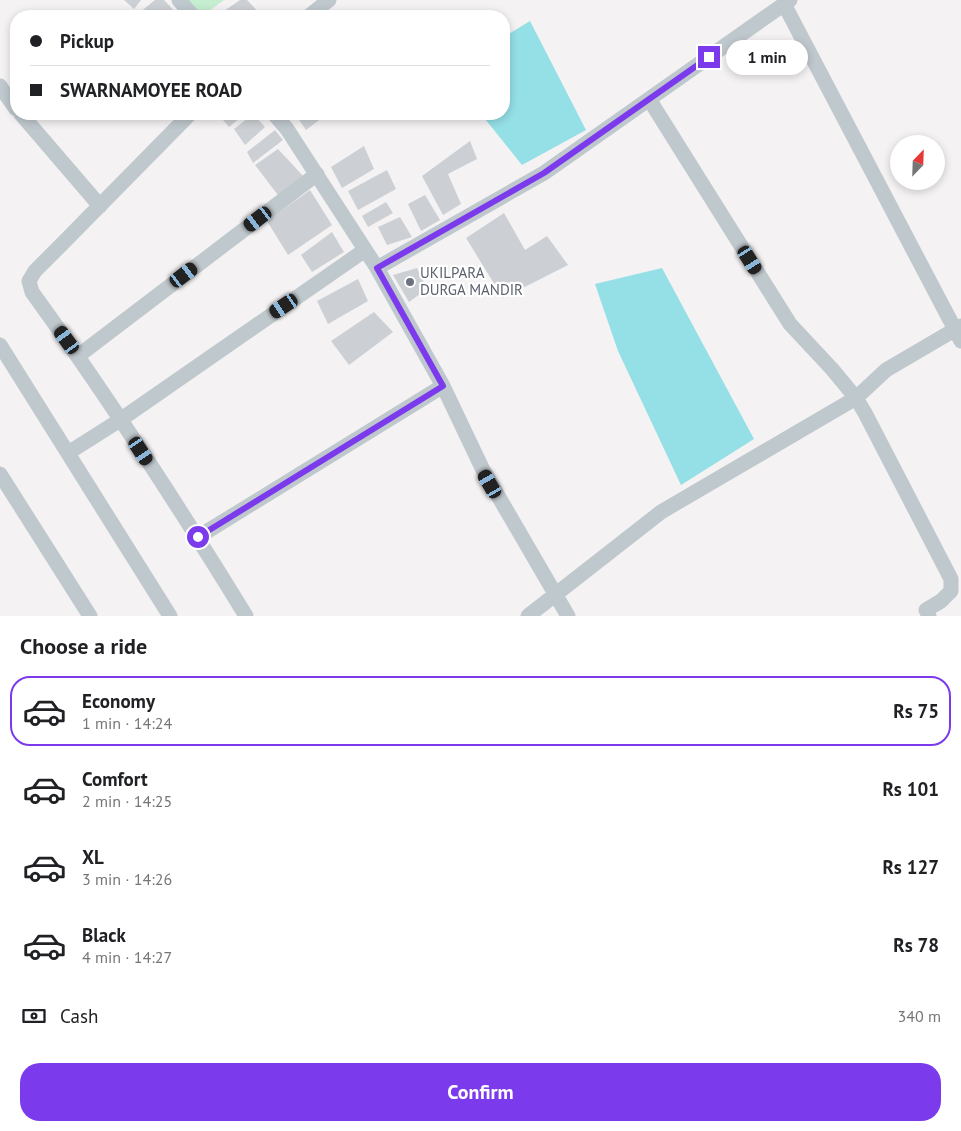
<!DOCTYPE html>
<html lang="en">
<head>
<meta charset="utf-8">
<style>
	body { margin:0; font-family:"PT Sans",sans-serif; background:#f2f2f2; color:#202124; height:100vh; display:flex; flex-direction:column; font-size:19px; white-space:nowrap }
	* { box-sizing:border-box; margin:0 }
	p { font-size:16px; color:#757577 }
	.icon { flex:none; width:28px; height:28px; fill:none; stroke:currentColor; stroke-width:2; stroke-linecap:round; stroke-linejoin:round }
	.map { position:relative; height:616px; overflow:hidden }
	.drawer { display:flex; flex-direction:column; background:#fff; flex:1 }
	.drawer>* { flex:none }
	.banner { position:absolute; left:10px; top:10px; width:500px; height:110px; border-radius:20px; box-shadow:0 2px 8px #0003; display:grid; align-content:center; height:110px; padding:0 20px; background:#fff }
	.needle { width:32px; rotate:23deg }
	.controls { position:absolute; left:890px; top:135px; display:grid; gap:10px }
	.controls a { display:grid; place-items:center; width:55px; height:55px; border-radius:50%; background:#fff; box-shadow:0 2px 8px #0003; font-size:25px }
	.end { position:absolute; width:22px; height:22px; margin:-11px; border:6px solid #7c3aed; background:#fff; box-shadow:0 0 0 2px #fff }
	.from { border-radius:50% }
	.bubble { position:absolute; height:35px; border-radius:18px; background:#fff; box-shadow:0 2px 8px #0003; font-size:16px; font-weight:700; line-height:35px; text-align:center }
	.car { position:absolute; width:15px; height:30px; margin:-15px -8px; border-radius:6px; box-shadow:0 0 4px 1px #0007; background:linear-gradient(#222 24%,#8ab4d8 0 40%,#222 0 76%,#8ab4d8 0 86%,#222 0) }
	.banner b { display:flex; align-items:center; gap:18px; height:48px; font-size:19px }
	.banner b+b { border-top:1px solid #e0e0e0 }
	.banner i { width:12px; height:12px; background:#202124 }
	ul { padding:0; list-style:none }
	li { display:flex; align-items:center; gap:15px; height:70px; margin:0 10px 8px; padding:0 10px; border:2px solid transparent; border-radius:20px }
	li div { flex:1 }
	li b { display:block; font-size:19px }
	li em { font-style:normal; font-weight:700 }
	li.active { border-color:#7c3aed }
	li>.icon { width:45px; height:45px; stroke-width:1.5 }
	h2 { padding:0 20px; font-size:22px; line-height:60px }
	.pay { display:flex; align-items:center; gap:12px; height:55px; padding:0 20px; font-size:19px }
	.pay p { margin-inline-start:auto }
	.action { display:flex; gap:10px; margin-top:auto; padding:10px 20px }
	.action a { flex:1; height:58px; border-radius:20px; background:#7c3aed; color:#fff; font-size:20px; font-weight:700; line-height:58px; text-align:center }
	.map>svg:first-child { display:block }
	.green { fill:#c5eed0 }
	.water { fill:#95dfe7 }
	.building { fill:#ccd0d4 }
	.lines { fill:none; stroke-linecap:round; stroke-linejoin:round }
	.street { stroke:#bfc8cd; stroke-width:15 }
	.route { stroke:#7c3aed; stroke-width:6 }
	.worship-dot { fill:#6b7280; stroke:#fff; stroke-width:2 }
	.labels { text-anchor:middle; stroke-width:4.5; stroke-linejoin:round; paint-order:stroke }
	.worship-label { font-size:15px; fill:#5b616d; stroke:#fff; text-anchor:start }
</style>
</head>
<body>
<div class="map">
<svg width="961" height="616" viewBox="0 0 961 616">
	<rect width="100%" height="100%" fill="#f4f2f2"/>
	<path class="green" d="M 188,0 L 224,0 L 202,16 Z"/>
	<path class="water" d="M 530,21 L 586,130 L 522,165 L 481,114 L 504,114 L 504,37 Z
		M 662,268 L 754,439 L 681,485 L 618,351 L 595,284 Z"/>
	<path class="building" d="M 124,0 L 141,0 L 134,9 Z
		M 155,0 L 164,0 L 179,16 L 142,16 L 139,13 Z
		M 240,0 L 247,0 L 262,16 L 217,16 Z
		M 218,114 L 245,114 L 229,127 Z
		M 253,114 L 265,127 L 245,145 L 234,129 Z
		M 295,114 L 327,114 L 306,130 Z
		M 275,130 L 283,140 L 253,163 L 247,152 Z
		M 470,141 L 477,159 L 448,174 L 461,204 L 443,215 L 422,176 Z
		M 364,146 L 374,169 L 342,188 L 331,167 Z
		M 278,149 L 304,177 L 281,199 L 255,165 Z
		M 387,170 L 396,189 L 358,210 L 348,191 Z
		M 310,190 L 332,225 L 288,255 L 267,221 Z
		M 425,195 L 440,220 L 421,231 L 408,204 Z
		M 386,202 L 393,213 L 368,227 L 362,216 Z
		M 504,213 L 525,250 L 547,236 L 568,265 L 503,298 L 466,238 Z
		M 400,217 L 412,237 L 387,245 L 378,227 Z
		M 332,232 L 344,252 L 312,272 L 301,255 Z
		M 417,268 L 427,289 L 409,302 L 393,275 Z
		M 358,279 L 368,301 L 328,324 L 317,301 Z
		M 374,312 L 393,332 L 349,365 L 331,341 Z"/>
	<g class="lines">
		<path class="street" d="M 179,0 L 193,16
			M 784,4 L 961,341
			M 309,16 L 329,0
			M 0,86 L 16,109
			M 649,99 L 790,324 L 832,369 L 856,398 L 865,413 L 951,579 L 951,591 L 941,601 L 926,610 L 929,616
			M 21,114 L 100,206
			M 190,114 L 61,245 L 35,271 L 29,281 L 32,292 C 108,397 178,505 246,616
			M 274,114 L 287,129 L 377,268 L 443,386 L 483,470 L 568,616
			M 377,268 L 544,173 L 790,0
			M 0,345 L 170,616
			M 78,356 L 317,174
			M 68,453 L 120,420 L 365,250
			M 0,474 L 90,616
			M 198,537 L 443,386
			M 528,616 L 661,512 L 856,398 L 886,370 L 961,326"/>
	</g>
	<g class="lines">
		<path class="route" d="M 198,537 L 443,386 L 377,268 L 544,173 L 709,57"/>
	</g>
	<circle class="worship-dot" cx="410" cy="282" r="5"/>
	<g class="labels">
		<g class="worship-label">
			<text x="420" y="278">UKILPARA<tspan x="420" dy="17">DURGA MANDIR</tspan></text>
		</g>
	</g>
</svg>
<div class="controls">
<a><svg class="needle" viewBox="-14 -14 28 28"><path d="M0-13l5 13h-10z" fill="#e53935"/><path d="M0 13l5-13h-10z" fill="#757577"/></svg></a>
</div>
<i class="end from" style="left:198px;top:537px"></i>
<i class="end" style="left:709px;top:57px"></i>
<div class="bubble" style="left:726px;top:40px;width:82px">1 min</div>
<i class="car" style="left:258px;top:219px;rotate:233deg"></i>
<i class="car" style="left:750px;top:260px;rotate:148deg"></i>
<i class="car" style="left:184px;top:275px;rotate:53deg"></i>
<i class="car" style="left:284px;top:306px;rotate:236deg"></i>
<i class="car" style="left:67px;top:340px;rotate:324deg"></i>
<i class="car" style="left:141px;top:451px;rotate:147deg"></i>
<i class="car" style="left:490px;top:484px;rotate:330deg"></i>
<div class="banner">
<b><i class="from"></i>Pickup</b>
<b><i></i>SWARNAMOYEE ROAD</b>
</div>
</div>
<section class="drawer">
<h2>Choose a ride</h2>
<ul>
<li class="active"><svg class="icon" aria-label="car" viewBox="0 0 24 24"><path d="M5 17H2v-5l4-1 3-4h7l3 4 3 1v5h-3M9 17h6M6 11h13"/><circle cx="7" cy="17" r="2"/><circle cx="17" cy="17" r="2"/></svg><div><b>Economy</b><p>1 min · 14:24</p></div><em>Rs 75</em></li>
<li><svg class="icon" aria-label="car" viewBox="0 0 24 24"><path d="M5 17H2v-5l4-1 3-4h7l3 4 3 1v5h-3M9 17h6M6 11h13"/><circle cx="7" cy="17" r="2"/><circle cx="17" cy="17" r="2"/></svg><div><b>Comfort</b><p>2 min · 14:25</p></div><em>Rs 101</em></li>
<li><svg class="icon" aria-label="car" viewBox="0 0 24 24"><path d="M5 17H2v-5l4-1 3-4h7l3 4 3 1v5h-3M9 17h6M6 11h13"/><circle cx="7" cy="17" r="2"/><circle cx="17" cy="17" r="2"/></svg><div><b>XL</b><p>3 min · 14:26</p></div><em>Rs 127</em></li>
<li><svg class="icon" aria-label="car" viewBox="0 0 24 24"><path d="M5 17H2v-5l4-1 3-4h7l3 4 3 1v5h-3M9 17h6M6 11h13"/><circle cx="7" cy="17" r="2"/><circle cx="17" cy="17" r="2"/></svg><div><b>Black</b><p>4 min · 14:27</p></div><em>Rs 78</em></li>
</ul>
<div class="pay"><svg class="icon" aria-label="cash" viewBox="0 0 24 24"><path d="M3 7h18v10H3z"/><circle cx="12" cy="12" r="2"/></svg>Cash<p>340 m</p></div>
<div class="action"><a>Confirm</a></div>
</section>
</body>
</html>
